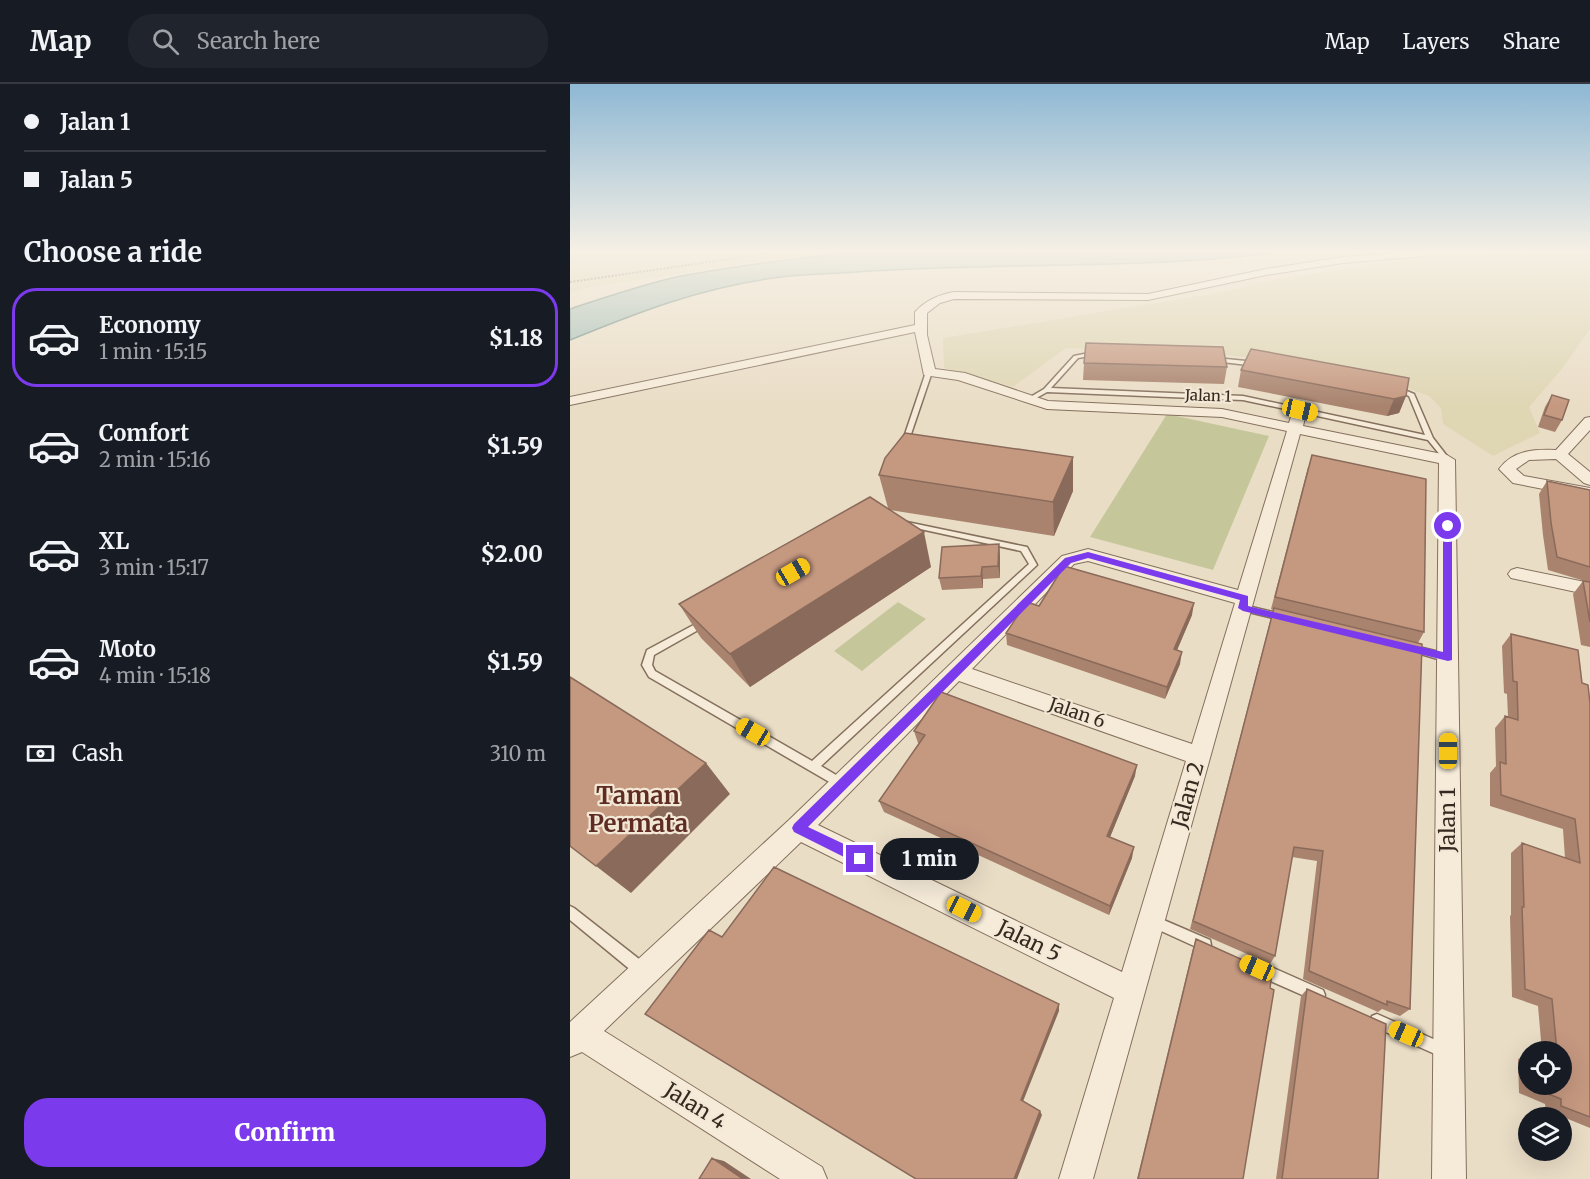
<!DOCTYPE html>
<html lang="en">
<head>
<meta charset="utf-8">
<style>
	body { margin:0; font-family:Merriweather,serif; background:#20242c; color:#f1f3f6; height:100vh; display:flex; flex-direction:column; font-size:22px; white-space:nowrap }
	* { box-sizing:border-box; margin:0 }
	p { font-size:20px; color:#9ea1a6 }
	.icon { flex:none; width:33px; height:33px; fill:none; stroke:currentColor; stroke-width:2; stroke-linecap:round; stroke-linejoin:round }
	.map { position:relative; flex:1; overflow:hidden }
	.drawer { display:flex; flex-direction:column; background:#171b24; width:570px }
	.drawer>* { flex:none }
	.top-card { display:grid; align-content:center; height:132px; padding:0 24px; background:#171b24 }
	.fabs { position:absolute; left:948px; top:957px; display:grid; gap:12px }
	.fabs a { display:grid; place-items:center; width:54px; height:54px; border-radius:50%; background:#171b24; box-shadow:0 6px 24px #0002; font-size:30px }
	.end { position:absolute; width:27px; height:27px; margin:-14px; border:8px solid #7c3aed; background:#fff; box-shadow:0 0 0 3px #fff }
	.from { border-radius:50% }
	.bubble { position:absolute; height:42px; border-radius:21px; background:#171b24; box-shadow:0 6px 24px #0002; font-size:20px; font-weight:800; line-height:42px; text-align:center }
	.car { position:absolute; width:18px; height:36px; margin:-18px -9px; border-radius:8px; box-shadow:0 0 4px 2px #0007; background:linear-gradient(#f5c518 24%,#345 0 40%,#f5c518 0 76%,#345 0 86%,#f5c518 0) }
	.top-card b { display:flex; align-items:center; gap:21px; height:57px; font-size:22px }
	.top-card b+b { border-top:2px solid #363941 }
	.top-card i { width:15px; height:15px; background:#f1f3f6 }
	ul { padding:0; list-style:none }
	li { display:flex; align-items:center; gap:18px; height:99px; margin:0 12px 9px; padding:0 12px; border:3px solid transparent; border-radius:24px }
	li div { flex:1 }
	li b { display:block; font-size:22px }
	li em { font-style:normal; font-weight:800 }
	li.on { border-color:#7c3aed }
	li>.icon { width:54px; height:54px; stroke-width:1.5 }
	h2 { padding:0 24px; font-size:27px; line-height:72px }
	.pay { display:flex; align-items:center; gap:15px; height:66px; padding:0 24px; font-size:22px }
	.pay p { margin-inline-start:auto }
	.action { display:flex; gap:12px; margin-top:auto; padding:12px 24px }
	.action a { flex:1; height:69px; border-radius:24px; background:#7c3aed; color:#fff; font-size:24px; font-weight:800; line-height:69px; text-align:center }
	header { display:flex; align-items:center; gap:36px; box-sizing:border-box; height:84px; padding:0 30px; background:#171b24; border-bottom:2px solid #363941 }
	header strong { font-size:28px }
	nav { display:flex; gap:33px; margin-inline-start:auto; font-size:21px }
	.search { width:420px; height:54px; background:#20242c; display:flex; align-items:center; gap:15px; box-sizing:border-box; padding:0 21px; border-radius:24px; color:#9ea1a6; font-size:22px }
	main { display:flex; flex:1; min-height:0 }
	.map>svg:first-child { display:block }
	.farmland { fill:#dfd6b4 }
	.green { fill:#c5c79b }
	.water { fill:#a7beb6; stroke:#6f8c83; stroke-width:1.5 }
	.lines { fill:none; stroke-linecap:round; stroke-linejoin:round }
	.lane-casing { stroke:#84705d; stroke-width:3 }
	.street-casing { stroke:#84705d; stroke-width:2 }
	.path { stroke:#84705d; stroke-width:2; stroke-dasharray:2 1.5; stroke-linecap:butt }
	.lane { fill:#f6ebd9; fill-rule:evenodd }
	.street { fill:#f6ebd9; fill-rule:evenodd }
	.wall { fill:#a9836e }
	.shaded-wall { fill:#8a6a5a }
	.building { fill:#c59880; stroke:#8a6a5a; stroke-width:1.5 }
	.route { fill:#7c3aed }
	.labels { text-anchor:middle; stroke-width:4.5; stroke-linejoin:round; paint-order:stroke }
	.far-street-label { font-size:15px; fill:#352920; stroke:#f2e8d5 }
	.street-label { font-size:18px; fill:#352920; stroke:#f2e8d5 }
	.near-street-label { font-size:21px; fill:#352920; stroke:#f2e8d5 }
	.near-neighbourhood-label { font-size:24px; font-weight:bold; fill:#5e2c23; stroke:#f2e8d5 }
</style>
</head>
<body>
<header>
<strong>Map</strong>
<div class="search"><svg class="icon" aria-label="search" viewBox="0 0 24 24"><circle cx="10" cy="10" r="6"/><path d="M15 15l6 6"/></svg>Search here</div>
<nav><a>Map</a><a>Layers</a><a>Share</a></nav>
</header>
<main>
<section class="drawer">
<div class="top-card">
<b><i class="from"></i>Jalan 1</b>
<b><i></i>Jalan 5</b>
</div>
<h2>Choose a ride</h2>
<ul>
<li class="on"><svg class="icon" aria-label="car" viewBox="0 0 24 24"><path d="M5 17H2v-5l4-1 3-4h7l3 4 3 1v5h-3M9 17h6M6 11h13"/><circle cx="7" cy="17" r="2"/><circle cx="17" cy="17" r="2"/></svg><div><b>Economy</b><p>1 min · 15:15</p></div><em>$1.18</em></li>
<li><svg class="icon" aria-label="car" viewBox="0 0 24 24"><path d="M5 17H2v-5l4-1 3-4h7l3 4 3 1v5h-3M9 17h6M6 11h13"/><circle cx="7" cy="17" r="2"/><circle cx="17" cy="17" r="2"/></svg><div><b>Comfort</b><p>2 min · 15:16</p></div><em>$1.59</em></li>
<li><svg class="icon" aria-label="car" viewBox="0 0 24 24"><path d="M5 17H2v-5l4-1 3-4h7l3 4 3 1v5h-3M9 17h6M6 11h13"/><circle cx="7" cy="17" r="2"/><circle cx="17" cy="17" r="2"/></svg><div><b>XL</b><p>3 min · 15:17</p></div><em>$2.00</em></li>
<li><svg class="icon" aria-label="car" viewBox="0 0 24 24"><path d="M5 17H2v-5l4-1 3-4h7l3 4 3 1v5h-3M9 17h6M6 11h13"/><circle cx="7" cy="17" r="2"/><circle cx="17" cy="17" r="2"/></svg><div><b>Moto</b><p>4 min · 15:18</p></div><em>$1.59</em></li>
</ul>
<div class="pay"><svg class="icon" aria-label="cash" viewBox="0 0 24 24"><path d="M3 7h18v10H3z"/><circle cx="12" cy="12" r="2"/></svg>Cash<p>310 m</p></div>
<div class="action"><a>Confirm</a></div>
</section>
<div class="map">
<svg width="1020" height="1095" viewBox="0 0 1020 1095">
	<rect width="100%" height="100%" fill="#eaddc6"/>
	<path class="farmland" d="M 0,169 L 248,169 L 21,203 L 0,209 Z
		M 923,169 L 1020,169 L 1020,245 L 991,286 L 959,323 L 970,349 L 923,372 L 873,340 L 871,324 L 859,312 L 821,298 L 733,278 L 620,268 L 496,264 L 443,303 L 374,284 L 373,254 L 648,209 L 707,195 L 835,176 Z"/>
	<path class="green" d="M 597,330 L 699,352 L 643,486 L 520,453 Z
		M 328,518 L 356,535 L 292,587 L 264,567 Z"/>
	<path class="water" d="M 276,169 L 703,169 C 565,186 425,178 286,188 C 259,190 231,190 204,194 C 130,204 69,228 0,256 L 0,225 C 37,213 73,200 111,192 C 165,182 220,175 276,169 Z"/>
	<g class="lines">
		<g class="lane-casing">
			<path id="lane" d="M 524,268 L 526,269 L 526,271 L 508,274 L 481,304 L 673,312 L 855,351 L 839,312 L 825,306 L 824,305 L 827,303 L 844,310 L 863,354 L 880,376 L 877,378 L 875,377 L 858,356 L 673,316 L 477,308 L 461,317 L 457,317 L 457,315 L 474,305 L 504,272 Z
				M 646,274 L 686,278 L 689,280 L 686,282 L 644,277 L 644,275 Z
				M 359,286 L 362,288 L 338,359 L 337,360 L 333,360 L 332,359 L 356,288 Z
				M 329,437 L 332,437 L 457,463 L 467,481 L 251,682 L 276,697 L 277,700 L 276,703 L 272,705 L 268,703 L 79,593 L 72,581 L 77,566 L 131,537 L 137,537 L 138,539 L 137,541 L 84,571 L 82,581 L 85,587 L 242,677 L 459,480 L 451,467 L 332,441 L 329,441 L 328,439 Z
				M 673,521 L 712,530 L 716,533 L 712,536 L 670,526 L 669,524 L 670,522 Z
				M 840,561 L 878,570 L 881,571 L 883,574 L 881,577 L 878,578 L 837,566 L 835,564 L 837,562 Z
				M 0,822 L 4,824 L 78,882 L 80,887 L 78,892 L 73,894 L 68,892 L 0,836 Z
				M 582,831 L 640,856 L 641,861 L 640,866 L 635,867 L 578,841 L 576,837 L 578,833 Z
				M 692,879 L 753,906 L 755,911 L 753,916 L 748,918 L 687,891 L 685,886 L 687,881 Z
				M 807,930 L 879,962 L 881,967 L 879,972 L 874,974 L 802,942 L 800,937 L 802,932 Z"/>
		</g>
		<g class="street-casing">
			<path id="street" d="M 826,169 L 861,169 L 856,172 L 773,179 L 696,191 L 578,216 L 384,215 L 370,219 L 357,229 L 357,251 L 365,285 L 395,289 L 478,317 L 652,325 L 719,339 L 723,326 L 730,322 L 737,326 L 733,342 L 877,371 L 885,376 L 896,1095 L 862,1095 L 869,379 L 730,350 L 523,1095 L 489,1095 L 544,914 L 231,758 L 34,947 L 252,1083 L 257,1095 L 210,1095 L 12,968 L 0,973 L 0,938 L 219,736 L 492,472 L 518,465 L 668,506 L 717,347 L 652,333 L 477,325 L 388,296 L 354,291 L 345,248 L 0,321 L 0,313 L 345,241 L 345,228 C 356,216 368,211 384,208 L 578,210 L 696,185 L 773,173 ZM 518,477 L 665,519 L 622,660 L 402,585 L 504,480 ZM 389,597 L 616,677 L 552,888 L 248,741 Z
				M 1020,333 L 1020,346 L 998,370 L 1020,388 L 1020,401 L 1014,399 L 986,375 L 959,376 L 946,385 L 954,392 L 1020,404 L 1020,414 L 943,399 L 929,385 C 943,366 965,365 986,366 L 1015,334 Z
				M 947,484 L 1020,499 L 1020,511 L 941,494 L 938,490 L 941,486 Z"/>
		</g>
		<path class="path" d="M 0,198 L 201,169"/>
		<use href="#lane" class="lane"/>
		<use href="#street" class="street"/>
	</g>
	<path class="wall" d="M 514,279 L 657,283 L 654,300 L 513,296 Z
		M 671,286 L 836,312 L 829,329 L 817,332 L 668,303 Z
		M 982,311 L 992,336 L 985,348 L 968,343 L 975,323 Z
		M 738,383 L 854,548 L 848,559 L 840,925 L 830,932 L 812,925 L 808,928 L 733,895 L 747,777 L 722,773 L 705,872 L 700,880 L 620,845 L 703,526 L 701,525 Z
		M 309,391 L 503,407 L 484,452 L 320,426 L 361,483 L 180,603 L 131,554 L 109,520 L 318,424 Z
		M 977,397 L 1020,406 L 1020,563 L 1011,561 L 1003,510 L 1013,497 L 1018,498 L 978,486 L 973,451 L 969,410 Z
		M 429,460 L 430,473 L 430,494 L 413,495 L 413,504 L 372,506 L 369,494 Z
		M 622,531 L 607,566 L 610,580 L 595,615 L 437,561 L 436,549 Z
		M 941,550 L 1012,599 L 1020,619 L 1020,1044 L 976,1026 L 975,1020 L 949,1009 L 948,975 L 958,970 L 958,1000 L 992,1000 L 992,968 L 972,968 L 968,922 L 942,913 L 940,832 L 941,831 L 941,769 L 952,759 L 995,774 L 993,745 L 920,722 L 920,689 L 926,682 L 925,644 L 935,632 L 938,633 L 937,610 L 934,609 L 932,562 Z
		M 344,647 L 565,692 L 540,753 L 562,774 L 539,831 L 314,728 L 309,717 L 349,659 L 348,659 Z
		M 626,855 L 673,1095 L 567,1095 L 623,864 Z
		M 737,905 L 808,1095 L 706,1095 L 731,912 Z"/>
	<path class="shaded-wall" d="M 836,312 L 829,329 L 817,332 L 824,315 Z
		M 503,373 L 503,407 L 484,452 L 483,418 Z
		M 354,448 L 361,483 L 180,603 L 160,570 Z
		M 429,460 L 430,473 L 430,494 L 428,482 Z
		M 412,483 L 413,495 L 413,504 L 411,492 Z
		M 624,519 L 622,531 L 602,578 L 604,565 Z
		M 612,568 L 610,580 L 595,615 L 597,603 Z
		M 136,679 L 160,710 L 61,809 L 26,782 Z
		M 567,681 L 565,692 L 536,763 L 537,752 Z
		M 564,763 L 562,774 L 539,831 L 540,822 Z
		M 489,920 L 489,927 L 452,1020 L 451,1016 Z
		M 470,1027 L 472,1031 L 447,1095 L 444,1095 Z
		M 142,1074 L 154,1077 L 181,1095 L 173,1095 Z"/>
	<path class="building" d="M 516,259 L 653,263 L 657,283 L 514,279 Z
		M 681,265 L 839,294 L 836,312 L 824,315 L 671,286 Z
		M 982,311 L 999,316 L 992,336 L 974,331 Z
		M 335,349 L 503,373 L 483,418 L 309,391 L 315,374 Z
		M 742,371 L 856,395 L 854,548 L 705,513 Z
		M 977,397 L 1020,406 L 1020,483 L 987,473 L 981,439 Z
		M 300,413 L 354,448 L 160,570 L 109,520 Z
		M 429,460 L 428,482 L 412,483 L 411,492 L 369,494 L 372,463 Z
		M 494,482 L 624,519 L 604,565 L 612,568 L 597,603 L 436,549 L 457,518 L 469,522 Z
		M 1013,497 L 1020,498 L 1020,538 Z
		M 704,524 L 852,560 L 840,925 L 817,917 L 817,921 L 739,887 L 753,767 L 724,763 L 705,872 L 623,837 Z
		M 941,550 L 1008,566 L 1012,599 L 1018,601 L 1020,619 L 1020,1033 L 991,1022 L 991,1015 L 964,1004 L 964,1000 L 992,1000 L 992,968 L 987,968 L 982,915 L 955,905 L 952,823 L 954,823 L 952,759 L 1010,779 L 1005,735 L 931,711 L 930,678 L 936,680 L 935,632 L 948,636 L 947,598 L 943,597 Z
		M 0,593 L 136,679 L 26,782 L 0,762 Z
		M 371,608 L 567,681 L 537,752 L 564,763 L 540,822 L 309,717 L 355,651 L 344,647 Z
		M 204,783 L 489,920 L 451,1016 L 470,1027 L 444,1095 L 346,1095 L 75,930 L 139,846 L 152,853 Z
		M 626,855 L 702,889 L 700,904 L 704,906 L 673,1095 L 568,1095 Z
		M 737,905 L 816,940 L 808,1095 L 712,1095 Z
		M 142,1074 L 173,1095 L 129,1095 Z"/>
	<linearGradient id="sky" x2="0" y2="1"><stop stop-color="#8eb8d4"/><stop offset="0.52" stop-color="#f6f0e5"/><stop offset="1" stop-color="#f6f0e5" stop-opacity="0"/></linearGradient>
	<rect width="1020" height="322" fill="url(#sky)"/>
	<path class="route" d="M 878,439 L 882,442 L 882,576 L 878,577 L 673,527 L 668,524 L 670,516 L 518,474 L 501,479 L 238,743 L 295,770 L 297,775 L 295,779 L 286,779 L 224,748 L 222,744 L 224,740 L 495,474 L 518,468 L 678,512 L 678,522 L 873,568 L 873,442 Z"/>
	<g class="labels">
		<g class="far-street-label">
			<text transform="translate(638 312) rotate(2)" y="5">Jalan 1</text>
		</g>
		<g class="street-label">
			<text transform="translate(507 629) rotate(19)" y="6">Jalan 6</text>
		</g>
		<g class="near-street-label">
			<text transform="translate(618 711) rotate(-74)" y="7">Jalan 2</text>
			<text transform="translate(878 736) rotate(-90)" y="7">Jalan 1</text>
			<text transform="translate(459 857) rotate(26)" y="7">Jalan 5</text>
			<text transform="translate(125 1022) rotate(32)" y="7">Jalan 4</text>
		</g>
		<g class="near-neighbourhood-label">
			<text x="68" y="720">Taman<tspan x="68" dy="28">Permata</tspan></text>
		</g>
	</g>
</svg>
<div class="fabs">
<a><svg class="icon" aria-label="locate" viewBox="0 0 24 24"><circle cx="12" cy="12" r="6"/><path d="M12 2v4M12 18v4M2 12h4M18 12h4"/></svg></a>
<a><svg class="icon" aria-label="layers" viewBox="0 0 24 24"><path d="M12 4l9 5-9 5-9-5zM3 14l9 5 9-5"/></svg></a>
</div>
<i class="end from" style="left:878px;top:442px"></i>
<i class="end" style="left:290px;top:775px"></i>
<div class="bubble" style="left:310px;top:754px;width:99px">1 min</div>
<i class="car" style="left:730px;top:326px;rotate:103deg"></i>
<i class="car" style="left:223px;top:488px;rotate:60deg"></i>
<i class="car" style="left:183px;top:648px;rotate:300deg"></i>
<i class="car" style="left:878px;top:667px;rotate:0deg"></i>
<i class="car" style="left:394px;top:825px;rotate:116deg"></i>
<i class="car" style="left:687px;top:884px;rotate:294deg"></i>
<i class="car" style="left:836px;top:950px;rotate:294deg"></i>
</div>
</main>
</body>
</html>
